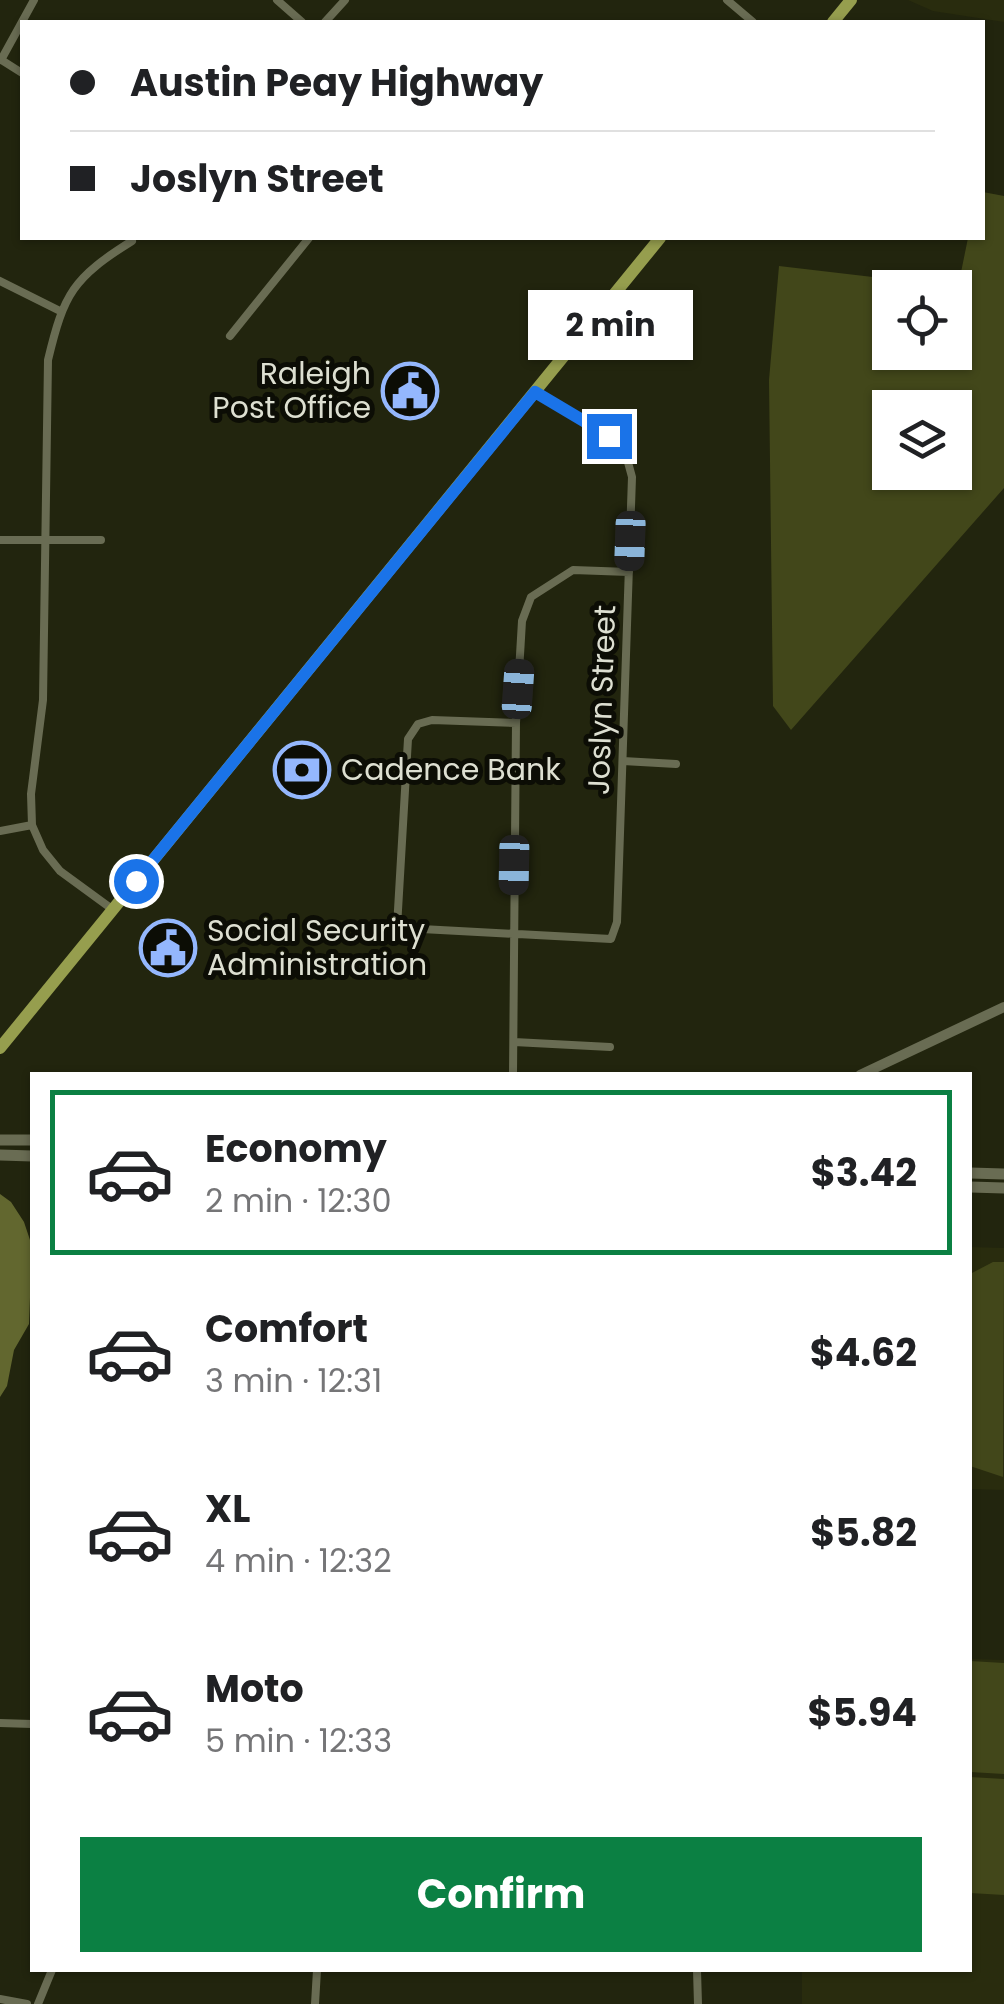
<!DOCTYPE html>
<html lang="en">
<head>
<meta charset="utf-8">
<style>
	body { margin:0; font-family:Poppins,sans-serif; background:#f2f2f2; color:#202124; height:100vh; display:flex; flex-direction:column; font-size:38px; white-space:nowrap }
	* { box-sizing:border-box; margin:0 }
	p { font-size:32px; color:#757577 }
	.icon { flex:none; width:55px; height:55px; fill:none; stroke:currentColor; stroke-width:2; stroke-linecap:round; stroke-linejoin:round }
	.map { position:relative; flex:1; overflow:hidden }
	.details { position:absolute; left:30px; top:1072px; width:942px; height:900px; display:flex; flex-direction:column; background:#fff; border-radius:0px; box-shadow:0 2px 8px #0004 }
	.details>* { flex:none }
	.banner { position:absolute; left:20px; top:20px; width:965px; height:220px; border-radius:0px; box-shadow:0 2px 8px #0004; display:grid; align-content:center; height:220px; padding:0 50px; background:#fff }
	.controls { position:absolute; left:872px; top:270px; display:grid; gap:20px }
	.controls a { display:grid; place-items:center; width:100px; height:100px; border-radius:0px; background:#fff; box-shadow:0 2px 8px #0004; font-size:50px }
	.end { position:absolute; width:45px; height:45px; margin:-22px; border:12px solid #1a73e8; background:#fff; box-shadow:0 0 0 5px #fff }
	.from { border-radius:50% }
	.bubble { position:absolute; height:70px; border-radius:0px; background:#fff; box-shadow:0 2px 8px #0004; font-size:32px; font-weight:700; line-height:70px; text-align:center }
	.car { position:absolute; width:30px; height:60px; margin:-30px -15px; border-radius:12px; box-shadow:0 0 8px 2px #0007; background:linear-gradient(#222 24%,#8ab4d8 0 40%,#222 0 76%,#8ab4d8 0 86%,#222 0) }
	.banner b { display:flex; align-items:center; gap:35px; height:95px; font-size:38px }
	.banner b+b { border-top:2px solid #e0e0e0 }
	.banner i { width:25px; height:25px; background:#202124 }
	ul { padding:18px 0 0; list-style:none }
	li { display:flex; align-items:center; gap:30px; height:165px; margin:0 20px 15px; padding:0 30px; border:5px solid transparent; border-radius:0px }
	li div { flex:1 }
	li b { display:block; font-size:38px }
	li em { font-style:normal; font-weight:700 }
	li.on { border-color:#0b8043 }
	li>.icon { width:90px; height:90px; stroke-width:1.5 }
	.action { display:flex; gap:20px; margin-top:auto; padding:20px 50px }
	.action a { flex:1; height:115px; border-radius:0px; background:#0b8043; color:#fff; font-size:40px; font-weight:700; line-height:115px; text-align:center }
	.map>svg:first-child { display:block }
	.built { fill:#292c0e }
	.green { fill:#42471a; fill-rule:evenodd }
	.water { fill:#62672f }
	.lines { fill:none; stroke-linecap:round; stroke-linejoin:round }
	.minor { stroke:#696c53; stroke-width:8 }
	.tertiary { stroke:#696c53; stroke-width:10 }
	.secondary { stroke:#696c53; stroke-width:11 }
	.primary { stroke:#969e4e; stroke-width:12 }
	.route { stroke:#1a73e8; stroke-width:12 }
	.labels { text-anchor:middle; stroke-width:10; stroke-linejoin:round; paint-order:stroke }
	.poi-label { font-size:30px; fill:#dddfd1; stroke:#0c0d05; text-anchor:start }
	.street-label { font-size:30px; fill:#dddfd1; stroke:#0c0d05 }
</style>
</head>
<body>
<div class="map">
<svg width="1004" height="2004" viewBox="0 0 1004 2004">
	<rect width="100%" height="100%" fill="#22250e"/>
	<path class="built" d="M 908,0 L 1004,0 L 1004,22 L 933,11 Z
		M 970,1247 L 1004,1248 L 1004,1490 L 970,1489 Z
		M 970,1659 L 1004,1660 L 1004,2004 L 802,2004 L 802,1970 L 970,1970 Z"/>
	<path class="green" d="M 983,192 L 1004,196 L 1004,488 L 791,730 L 773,706 L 769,380 L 779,266 L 958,287 L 968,238 L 982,238 ZM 890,288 L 955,288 L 955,352 L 890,352 ZM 890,408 L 955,408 L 955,472 L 890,472 Z
		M 993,1262 L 1004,1262 L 1003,1477 L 970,1466 L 970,1274 Z
		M 970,1661 L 1004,1663 L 1004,1774 L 970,1772 Z
		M 970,1777 L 1004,1779 L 1004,1895 L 970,1893 Z"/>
	<path class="water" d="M 0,1194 L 11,1202 L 24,1222 L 32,1246 L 29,1324 L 14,1350 L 7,1386 L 0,1397 Z"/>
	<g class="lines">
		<path class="minor" d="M 277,0 L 302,22
			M 727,0 L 753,22
			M 325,22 L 345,0
			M 0,59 L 22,73
			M 1,60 L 34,0
			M 0,281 L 60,311
			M 230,336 L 309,238
			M 0,540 L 101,540
			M 623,761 L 676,764
			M 0,831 L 32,825
			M 112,909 L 60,871 L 43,850 L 32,825 L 31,794 L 43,700 L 48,360 C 64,293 73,278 132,241
			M 347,925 L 611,939 L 617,922 L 632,477 L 626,455 L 609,436 L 535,392
			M 397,927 L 408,739 L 418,724 L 432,720 L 516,723
			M 514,1042 L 610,1047
			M 513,1075 L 516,723 L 522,621 L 531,597 L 573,570 L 629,572
			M 0,1723 L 32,1724
			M 697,1970 L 698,2004
			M 0,1999 L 27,2004
			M 38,2004 L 52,1970
			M 315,2004 L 317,1970"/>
		<path class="tertiary" d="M 860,1075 L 1004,1007"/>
		<path class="secondary" d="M 0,1140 L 32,1140
			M 0,1155 L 32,1156
			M 970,1173 L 1004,1174
			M 970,1187 L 1004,1188"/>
		<path class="primary" d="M 833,22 L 851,0
			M 0,1048 L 660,238"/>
	</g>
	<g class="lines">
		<path class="route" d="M 136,881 L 535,392 L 609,436"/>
	</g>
	<defs>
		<g id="civic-ring" transform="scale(2.875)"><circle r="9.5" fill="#0c0d05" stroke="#94b7fd" stroke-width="1.5"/><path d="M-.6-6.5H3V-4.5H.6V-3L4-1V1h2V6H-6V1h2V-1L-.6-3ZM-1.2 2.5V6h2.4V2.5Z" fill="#94b7fd"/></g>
		<g id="bank-ring" transform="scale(2.875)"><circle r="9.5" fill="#0c0d05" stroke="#94b7fd" stroke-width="1.5"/><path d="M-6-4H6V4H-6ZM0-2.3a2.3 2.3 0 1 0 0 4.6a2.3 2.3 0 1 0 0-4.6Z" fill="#94b7fd"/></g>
	</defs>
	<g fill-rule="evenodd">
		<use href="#civic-ring" x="410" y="391"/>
		<use href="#bank-ring" x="302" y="770"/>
		<use href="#civic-ring" x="168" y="948"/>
	</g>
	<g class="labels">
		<g class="poi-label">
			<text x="371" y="384" text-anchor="end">Raleigh<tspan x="371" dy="34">Post Office</tspan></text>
			<text x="341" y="780">Cadence Bank</text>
			<text x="207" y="941">Social Security<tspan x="207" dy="34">Administration</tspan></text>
		</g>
		<g class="street-label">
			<text transform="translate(602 700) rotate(-88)" y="10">Joslyn Street</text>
		</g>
	</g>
</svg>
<div class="controls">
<a><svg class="icon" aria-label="locate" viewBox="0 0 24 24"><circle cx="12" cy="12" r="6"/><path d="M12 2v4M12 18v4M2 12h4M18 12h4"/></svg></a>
<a><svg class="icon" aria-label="layers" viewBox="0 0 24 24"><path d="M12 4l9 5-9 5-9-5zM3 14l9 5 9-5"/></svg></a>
</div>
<i class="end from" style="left:136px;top:881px"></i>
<i class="end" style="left:609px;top:436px"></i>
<div class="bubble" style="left:528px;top:290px;width:165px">2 min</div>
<i class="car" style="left:630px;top:541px;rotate:182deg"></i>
<i class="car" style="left:518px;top:689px;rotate:4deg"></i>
<i class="car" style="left:514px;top:865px;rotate:181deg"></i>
<div class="banner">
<b><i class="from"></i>Austin Peay Highway</b>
<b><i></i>Joslyn Street</b>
</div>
<section class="details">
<ul>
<li class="on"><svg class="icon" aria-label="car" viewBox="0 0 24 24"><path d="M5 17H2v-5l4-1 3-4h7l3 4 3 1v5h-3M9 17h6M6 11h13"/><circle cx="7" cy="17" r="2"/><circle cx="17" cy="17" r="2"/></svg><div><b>Economy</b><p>2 min · 12:30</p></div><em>$3.42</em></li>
<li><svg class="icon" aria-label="car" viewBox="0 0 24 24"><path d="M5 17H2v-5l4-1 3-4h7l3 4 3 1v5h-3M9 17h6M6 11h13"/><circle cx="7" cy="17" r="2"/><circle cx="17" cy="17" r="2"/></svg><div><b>Comfort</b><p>3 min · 12:31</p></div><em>$4.62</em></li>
<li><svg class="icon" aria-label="car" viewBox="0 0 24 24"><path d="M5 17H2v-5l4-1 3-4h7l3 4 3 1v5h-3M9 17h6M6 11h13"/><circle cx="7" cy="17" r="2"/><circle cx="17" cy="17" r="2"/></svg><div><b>XL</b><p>4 min · 12:32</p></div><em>$5.82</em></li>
<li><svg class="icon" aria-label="car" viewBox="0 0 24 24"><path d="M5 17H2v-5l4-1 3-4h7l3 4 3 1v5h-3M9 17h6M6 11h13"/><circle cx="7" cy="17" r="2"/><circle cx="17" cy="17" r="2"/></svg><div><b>Moto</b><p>5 min · 12:33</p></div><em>$5.94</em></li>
</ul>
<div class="action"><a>Confirm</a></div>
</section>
</div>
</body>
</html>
